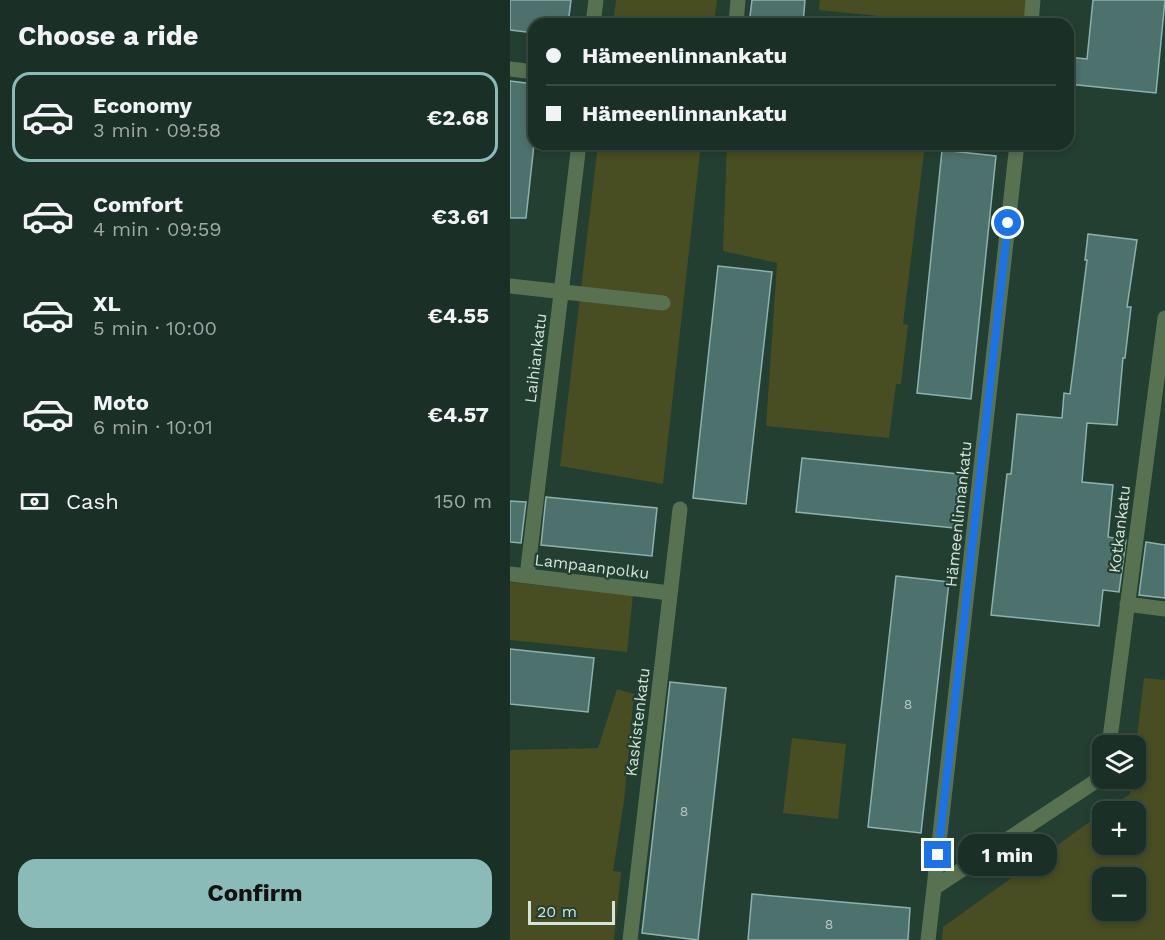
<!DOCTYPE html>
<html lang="en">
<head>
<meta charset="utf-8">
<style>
	body { margin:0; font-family:"Work Sans",sans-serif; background:#273b32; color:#f1f3f6; height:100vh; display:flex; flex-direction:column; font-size:22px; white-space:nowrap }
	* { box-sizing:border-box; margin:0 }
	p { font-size:20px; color:#9fa9a7 }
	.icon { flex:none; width:33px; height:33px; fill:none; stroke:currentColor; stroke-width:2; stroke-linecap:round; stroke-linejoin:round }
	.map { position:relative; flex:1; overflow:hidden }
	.side { display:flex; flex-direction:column; background:#1a2f25; width:510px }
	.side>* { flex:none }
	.banner { position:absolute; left:18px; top:18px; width:546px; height:132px; border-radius:18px; box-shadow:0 3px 9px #0003,0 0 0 2px #384a42; display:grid; align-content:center; height:132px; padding:0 18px; background:#1a2f25 }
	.fabs { position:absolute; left:582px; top:735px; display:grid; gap:12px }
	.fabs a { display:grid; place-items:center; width:54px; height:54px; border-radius:12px; background:#1a2f25; box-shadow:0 3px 9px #0003,0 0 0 2px #384a42; font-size:30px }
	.scale { position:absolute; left:18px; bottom:15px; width:87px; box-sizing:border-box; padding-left:6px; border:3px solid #d3e4db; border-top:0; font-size:16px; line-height:21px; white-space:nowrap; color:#d3e4db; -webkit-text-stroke:4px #233f31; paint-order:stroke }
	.end { position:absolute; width:27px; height:27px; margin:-14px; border:8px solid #1a73e8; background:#fff; box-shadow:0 0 0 3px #fff }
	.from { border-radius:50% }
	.bubble { position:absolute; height:42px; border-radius:18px; background:#1a2f25; box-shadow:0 3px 9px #0003,0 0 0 2px #384a42; font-size:20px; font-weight:700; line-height:42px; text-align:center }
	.banner b { display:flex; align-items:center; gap:21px; height:57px; font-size:22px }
	.banner b+b { border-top:2px solid #384a42 }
	.banner i { width:15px; height:15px; background:#f1f3f6 }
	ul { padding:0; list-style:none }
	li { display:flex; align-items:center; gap:18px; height:90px; margin:0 12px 9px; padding:0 6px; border:3px solid transparent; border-radius:18px }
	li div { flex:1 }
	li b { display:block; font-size:22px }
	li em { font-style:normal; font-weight:700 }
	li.on { border-color:#8bbbb9 }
	li>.icon { width:54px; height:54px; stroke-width:1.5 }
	h2 { padding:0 18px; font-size:27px; line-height:72px }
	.pay { display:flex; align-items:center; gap:15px; height:66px; padding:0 18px; font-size:22px }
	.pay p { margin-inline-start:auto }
	.button { display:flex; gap:12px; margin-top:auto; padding:12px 18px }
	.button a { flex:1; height:69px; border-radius:18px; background:#8bbbb9; color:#111; font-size:24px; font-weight:700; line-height:69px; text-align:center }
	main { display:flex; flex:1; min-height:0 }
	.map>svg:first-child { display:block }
	.green { fill:#484d22; fill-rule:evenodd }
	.building { fill:#4d716c; stroke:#8cb2ad; stroke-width:1.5 }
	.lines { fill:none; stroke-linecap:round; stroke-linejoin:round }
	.minor { stroke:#587251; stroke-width:15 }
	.route { stroke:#1a73e8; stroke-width:8 }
	.labels { text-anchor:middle; stroke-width:4.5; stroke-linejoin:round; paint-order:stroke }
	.number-label { font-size:14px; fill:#b2c7bf }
	.street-label { font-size:16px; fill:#d3e4db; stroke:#233f31 }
</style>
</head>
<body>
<main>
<section class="side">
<h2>Choose a ride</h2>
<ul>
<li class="on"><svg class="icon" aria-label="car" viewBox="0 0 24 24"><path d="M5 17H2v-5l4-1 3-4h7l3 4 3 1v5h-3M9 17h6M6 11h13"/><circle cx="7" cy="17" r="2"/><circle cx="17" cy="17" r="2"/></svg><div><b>Economy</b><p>3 min · 09:58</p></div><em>€2.68</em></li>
<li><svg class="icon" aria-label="car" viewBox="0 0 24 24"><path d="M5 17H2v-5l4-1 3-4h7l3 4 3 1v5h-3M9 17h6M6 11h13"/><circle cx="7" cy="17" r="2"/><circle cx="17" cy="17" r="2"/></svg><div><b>Comfort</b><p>4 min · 09:59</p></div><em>€3.61</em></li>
<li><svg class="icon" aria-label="car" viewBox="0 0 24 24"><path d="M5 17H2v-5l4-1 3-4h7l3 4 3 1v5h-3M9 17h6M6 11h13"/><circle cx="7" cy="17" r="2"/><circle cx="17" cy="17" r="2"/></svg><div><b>XL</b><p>5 min · 10:00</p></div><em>€4.55</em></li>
<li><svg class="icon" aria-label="car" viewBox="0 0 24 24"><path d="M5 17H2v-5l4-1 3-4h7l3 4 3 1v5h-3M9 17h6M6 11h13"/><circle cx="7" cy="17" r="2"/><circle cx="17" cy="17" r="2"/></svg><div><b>Moto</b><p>6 min · 10:01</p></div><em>€4.57</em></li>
</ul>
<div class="pay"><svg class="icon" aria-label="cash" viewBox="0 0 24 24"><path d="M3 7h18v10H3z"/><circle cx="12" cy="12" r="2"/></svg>Cash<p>150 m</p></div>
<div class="button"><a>Confirm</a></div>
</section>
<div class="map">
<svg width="655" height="940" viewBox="0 0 655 940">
	<rect width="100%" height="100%" fill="#233f31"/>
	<path class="green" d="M 106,0 L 207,0 L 204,24 L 103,24 Z
		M 310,0 L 523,0 L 521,24 L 447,24 L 309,10 Z
		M 88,144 L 191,144 L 153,484 L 50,466 Z
		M 217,144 L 415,144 L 393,324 L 398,325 L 391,384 L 386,384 L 379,438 L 256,426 L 267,263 L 213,251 Z
		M 0,582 L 123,595 L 117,652 L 0,640 Z
		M 634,678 L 655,680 L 655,940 L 432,940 L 433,927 L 592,813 L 592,844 L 626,844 L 626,812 L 595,811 L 620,794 L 622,779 L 626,778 L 626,746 ZM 592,878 L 626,878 L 626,910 L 592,910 Z
		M 107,689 L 124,694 L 114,801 L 103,871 L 111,872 L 104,940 L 0,940 L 0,750 L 88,748 Z
		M 282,738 L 336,744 L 328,819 L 273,813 Z"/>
	<path class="building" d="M 0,0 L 61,0 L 58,24 L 24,24 L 24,33 L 0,30 Z
		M 242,0 L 295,0 L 293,24 L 239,24 Z
		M 583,0 L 655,0 L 646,93 L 558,84 L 558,57 L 577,59 Z
		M 0,81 L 24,84 L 24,144 L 16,218 L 0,218 Z
		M 432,150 L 486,156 L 461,399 L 407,393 Z
		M 578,234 L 627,240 L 617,307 L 621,307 L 615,358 L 613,358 L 607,425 L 577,423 L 572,482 L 603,485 L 598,537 L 616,540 L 609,592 L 593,590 L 589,626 L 481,615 L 497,474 L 501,474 L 507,414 L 552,418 L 554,393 L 560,394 L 577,260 L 575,260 Z
		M 208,266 L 262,272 L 236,504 L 183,498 Z
		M 292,458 L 449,474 L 444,528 L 286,512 Z
		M 36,497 L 147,508 L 142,556 L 31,545 Z
		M 0,501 L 16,502 L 11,543 L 0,542 Z
		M 636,542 L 655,545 L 655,598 L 629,595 Z
		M 386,576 L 439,582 L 411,833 L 358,827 Z
		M 0,649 L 84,658 L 78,712 L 0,704 Z
		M 160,682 L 216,688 L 188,940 L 132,933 Z
		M 242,894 L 400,908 L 398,940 L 238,940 Z"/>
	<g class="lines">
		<path class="minor" d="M 83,24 L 86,0
			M 226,24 L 228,0
			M 521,24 L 523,0
			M 0,69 L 24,72
			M 0,286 L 153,303
			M 0,574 L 160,593
			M 17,576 L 69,144
			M 617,604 L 655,609
			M 599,746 L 655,318
			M 424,888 L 507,144
			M 120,940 L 170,509
			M 418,940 L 424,888 L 592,777"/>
	</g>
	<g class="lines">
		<path class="route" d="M 428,855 L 498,223"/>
	</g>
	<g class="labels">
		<g class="number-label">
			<text x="398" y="709">8</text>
			<text x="174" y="816">8</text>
			<text x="319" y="929">8</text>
		</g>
		<g class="street-label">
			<text transform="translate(25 358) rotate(-83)" y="6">Laihiankatu</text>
			<text transform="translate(448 514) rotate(-84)" y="6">Hämeenlinnankatu</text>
			<text transform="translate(609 529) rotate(-83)" y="6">Kotkankatu</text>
			<text transform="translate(82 566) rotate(7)" y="6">Lampaanpolku</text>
			<text transform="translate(127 722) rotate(-83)" y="6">Kaskistenkatu</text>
		</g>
	</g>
</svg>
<div class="fabs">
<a><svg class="icon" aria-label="layers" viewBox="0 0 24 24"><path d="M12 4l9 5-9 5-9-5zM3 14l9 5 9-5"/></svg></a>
<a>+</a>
<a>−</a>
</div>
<div class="scale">20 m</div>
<i class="end from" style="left:498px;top:223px"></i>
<i class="end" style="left:428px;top:855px"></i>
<div class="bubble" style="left:448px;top:834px;width:99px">1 min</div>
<div class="banner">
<b><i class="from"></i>Hämeenlinnankatu</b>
<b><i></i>Hämeenlinnankatu</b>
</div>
</div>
</main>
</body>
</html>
